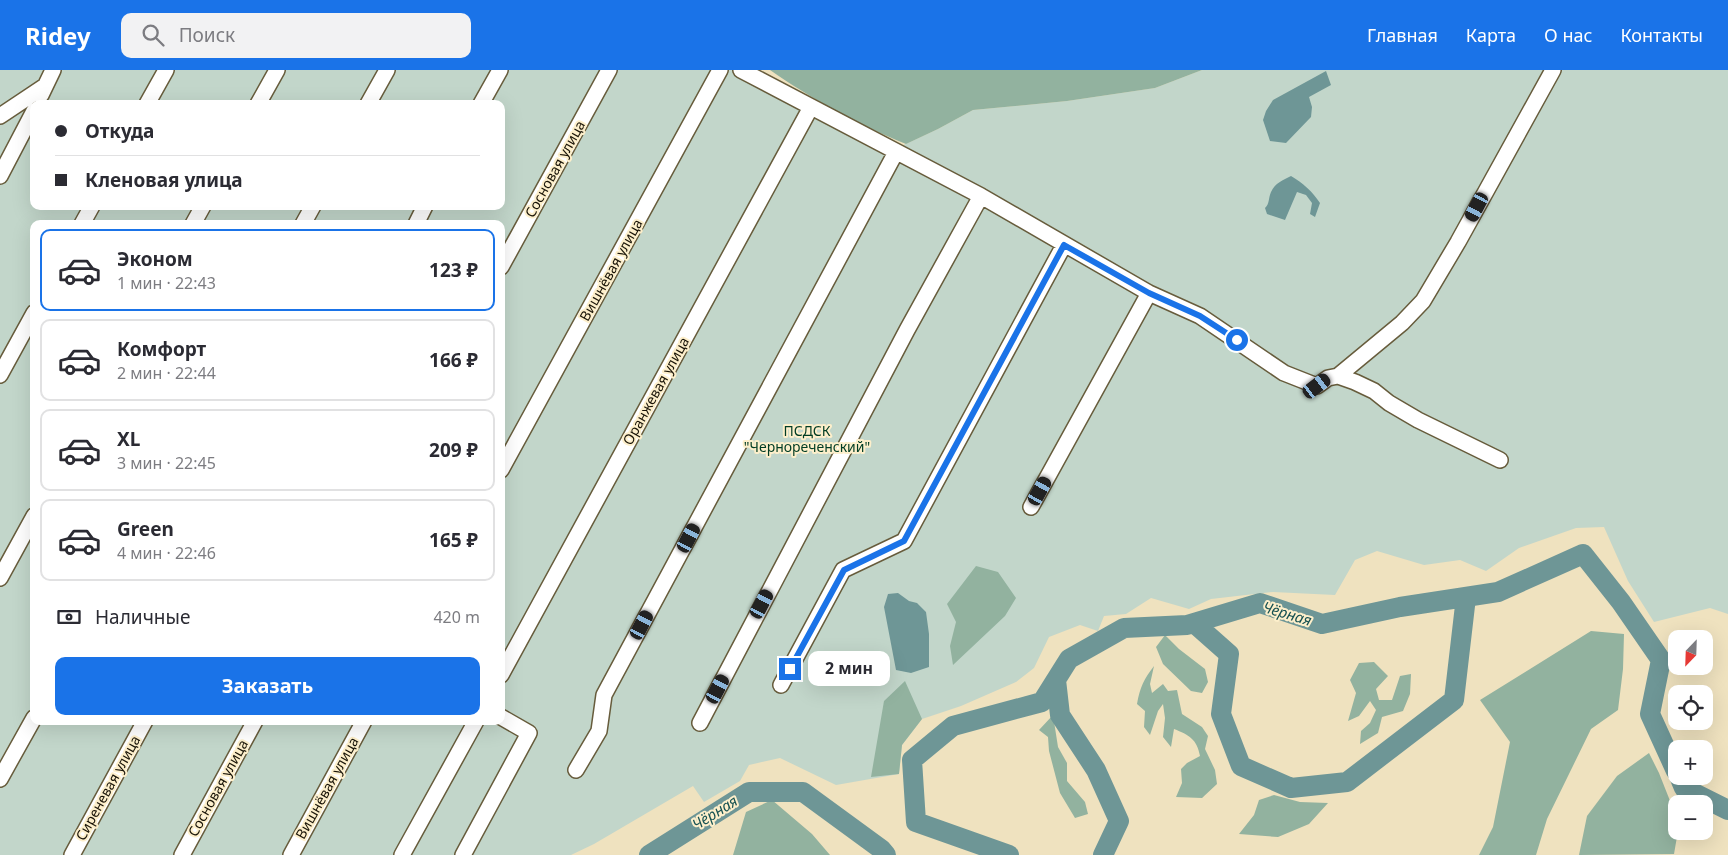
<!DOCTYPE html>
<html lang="ru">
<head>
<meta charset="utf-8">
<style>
	body { margin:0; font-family:"Noto Sans",sans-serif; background:#f2f2f3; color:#2b2b33; height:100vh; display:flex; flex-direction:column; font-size:19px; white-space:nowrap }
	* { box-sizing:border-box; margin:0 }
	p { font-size:16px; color:#7c7c81 }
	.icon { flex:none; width:28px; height:28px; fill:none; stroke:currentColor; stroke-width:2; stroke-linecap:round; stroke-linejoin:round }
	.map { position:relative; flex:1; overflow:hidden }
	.drawer { position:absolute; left:30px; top:150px; width:475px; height:505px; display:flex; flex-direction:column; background:#fff; border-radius:10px; box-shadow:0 5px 20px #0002 }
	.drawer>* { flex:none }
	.top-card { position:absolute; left:30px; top:30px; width:475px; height:110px; border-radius:10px; box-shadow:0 5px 20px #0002; display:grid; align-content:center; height:110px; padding:0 25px; background:#fff }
	.needle { width:32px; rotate:203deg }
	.fabs { position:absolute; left:1668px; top:560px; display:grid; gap:10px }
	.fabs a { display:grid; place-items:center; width:45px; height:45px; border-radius:10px; background:#fff; box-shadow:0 5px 20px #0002; font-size:25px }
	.end { position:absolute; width:22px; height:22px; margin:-11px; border:6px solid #1a73e8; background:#fff; box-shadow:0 0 0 2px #fff }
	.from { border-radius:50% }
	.bubble { position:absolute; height:35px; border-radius:10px; background:#fff; box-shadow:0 5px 20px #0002; font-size:16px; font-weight:700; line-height:35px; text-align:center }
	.car { position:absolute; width:15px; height:30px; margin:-15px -8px; border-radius:6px; box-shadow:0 0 4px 1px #0007; background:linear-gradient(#222 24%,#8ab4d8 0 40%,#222 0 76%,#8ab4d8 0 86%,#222 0) }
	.top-card b { display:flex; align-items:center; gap:18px; height:48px; font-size:19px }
	.top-card b+b { border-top:1px solid #e1e1e2 }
	.top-card i { width:12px; height:12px; background:#2b2b33 }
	ul { padding:9px 0 0; list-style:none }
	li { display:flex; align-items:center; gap:15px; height:82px; margin:0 10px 8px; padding:0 15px; border:2px solid #e1e1e2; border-radius:10px }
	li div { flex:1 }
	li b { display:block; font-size:19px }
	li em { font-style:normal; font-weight:700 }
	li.active { border-color:#1a73e8 }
	li>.icon { width:45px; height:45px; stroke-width:1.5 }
	.pay { display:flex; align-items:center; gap:12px; height:55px; padding:0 25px; font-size:19px }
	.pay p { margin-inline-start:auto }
	.primary-button { display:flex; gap:10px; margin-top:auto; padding:10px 25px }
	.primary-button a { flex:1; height:58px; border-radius:10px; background:#1a73e8; color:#fff; font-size:20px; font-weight:700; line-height:58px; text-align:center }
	header { display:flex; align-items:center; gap:30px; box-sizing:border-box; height:70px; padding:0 25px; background:#1a73e8; color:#fff }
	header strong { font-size:24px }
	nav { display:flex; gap:28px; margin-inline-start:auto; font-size:18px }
	.search { width:350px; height:45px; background:#f2f2f3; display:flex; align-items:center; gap:12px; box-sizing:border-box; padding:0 18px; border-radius:10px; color:#7c7c81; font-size:19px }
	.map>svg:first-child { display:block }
	.green { fill:#c2d6ca; fill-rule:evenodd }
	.forest { fill:#92b29f }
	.water { fill:#6e9696 }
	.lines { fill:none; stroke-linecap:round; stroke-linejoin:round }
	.river { stroke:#6e9696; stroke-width:20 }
	.minor-casing { stroke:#675c3c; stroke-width:18 }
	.minor { stroke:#fff; stroke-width:15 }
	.route { stroke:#1a73e8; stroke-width:6 }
	.labels { text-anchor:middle; stroke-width:4; stroke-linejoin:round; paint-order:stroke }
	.street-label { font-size:14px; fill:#181307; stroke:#fdefcb }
	.park-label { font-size:14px; fill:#003c24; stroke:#fdefcb }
	.water-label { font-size:15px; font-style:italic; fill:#155051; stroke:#fdefcb }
</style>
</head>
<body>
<header>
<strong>Ridey</strong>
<div class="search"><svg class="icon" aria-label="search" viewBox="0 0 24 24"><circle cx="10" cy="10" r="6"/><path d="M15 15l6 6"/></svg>Поиск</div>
<nav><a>Главная</a><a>Карта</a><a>О нас</a><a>Контакты</a></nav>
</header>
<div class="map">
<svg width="1728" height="785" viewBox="0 0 1728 785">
	<rect width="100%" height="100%" fill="#efe2bf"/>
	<path class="green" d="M 0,0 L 754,0 L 895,79 L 938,59 L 973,40 L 1067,31 L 1155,18 L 1202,0 L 1728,0 L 1728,544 L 1710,538 L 1654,552 L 1628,511 L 1604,457 L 1576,458 L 1519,478 L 1486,501 L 1460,490 L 1424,495 L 1377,481 L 1355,490 L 1335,525 L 1273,522 L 1211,529 L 1189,539 L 1151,528 L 1126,544 L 1104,546 L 1098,561 L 1080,555 L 1049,567 L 1034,598 L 1016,612 L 961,636 L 922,649 L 902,675 L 899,704 L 836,715 L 780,688 L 749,695 L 740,711 L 704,732 L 693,716 L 594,774 L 571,785 L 0,785 ZM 34,34 L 501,34 L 501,136 L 34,136 ZM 34,154 L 501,154 L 501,651 L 34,651 Z"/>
	<path class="forest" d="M 770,0 L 1202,0 L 1155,18 L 1067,31 L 973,40 L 938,59 L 906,74 C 861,56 810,28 770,0 Z
		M 976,496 L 998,502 L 1016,528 L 1005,546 L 953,595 L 950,576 L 956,552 L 947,534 Z
		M 1591,561 L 1624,564 L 1623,599 L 1618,640 L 1591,659 L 1547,749 L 1536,785 L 1479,785 L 1493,757 L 1510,672 L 1480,630 Z
		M 1165,565 L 1179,579 L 1205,599 L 1208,612 L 1202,623 L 1191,621 L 1163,594 L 1156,577 Z
		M 1374,592 L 1388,606 L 1376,619 L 1379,630 L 1392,630 L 1400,606 L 1411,604 L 1410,624 L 1403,641 L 1382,647 L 1378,663 L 1360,674 L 1361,661 L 1370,653 L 1376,640 L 1370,631 L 1359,646 L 1348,651 L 1356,623 L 1350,610 L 1359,593 Z
		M 1154,596 L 1150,614 L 1152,623 L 1163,614 L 1168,621 L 1177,620 L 1182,644 L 1202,657 L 1208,666 L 1205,679 L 1215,700 L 1217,714 L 1202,728 L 1176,727 L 1182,713 L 1181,699 L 1187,693 L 1200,686 C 1197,669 1189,665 1174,659 L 1171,677 L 1163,667 L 1165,648 L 1163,634 L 1158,641 L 1150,665 L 1144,657 L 1145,641 L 1137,634 C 1140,617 1144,609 1154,596 Z
		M 905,611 L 922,649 L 902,675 L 899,704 L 871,707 L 884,631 Z
		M 1053,645 L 1058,677 L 1067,693 L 1067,711 L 1085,732 L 1088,744 L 1075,748 L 1060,723 L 1049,681 L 1048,667 L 1039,660 Z
		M 1649,683 L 1659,703 L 1676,746 L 1676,761 L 1678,761 L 1674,784 L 1579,785 L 1587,746 L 1617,706 Z
		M 1274,725 L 1300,732 L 1328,733 L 1309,754 L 1278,767 L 1239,764 L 1254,745 L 1259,730 Z
		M 772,730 L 812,764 L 830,785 L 733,785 L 746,742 Z"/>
	<path class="water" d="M 1326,1 L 1331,15 L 1309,27 L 1312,37 L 1311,47 L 1286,73 L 1270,71 L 1263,50 L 1266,41 L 1273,30 Z
		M 1291,106 C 1303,113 1312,121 1320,133 L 1315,147 L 1310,144 L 1312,133 L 1306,125 L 1297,122 L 1285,150 L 1267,144 L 1265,138 C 1270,133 1268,129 1271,122 C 1275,113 1283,110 1291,106 Z
		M 898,523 L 909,531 L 917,533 L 926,542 L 929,564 L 929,597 L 911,603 L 896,600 L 884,537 L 888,524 Z"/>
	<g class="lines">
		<path class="river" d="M 1194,553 L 1229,584 L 1221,644 L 1241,696 L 1291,718 L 1347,712 L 1454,630 L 1466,527
			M 1056,610 L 1060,645 L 1096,700 L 1119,751 L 1103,785
			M 1679,706 L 1684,718 L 1728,740
			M 649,785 L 749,722 L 803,722 L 881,779 L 886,785
			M 1009,785 L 916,752 L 912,690 L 953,656 L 1042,632 L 1069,589 L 1124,558 L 1187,555 L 1260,533 L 1322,554 L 1400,537 L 1498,522 L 1583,484 L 1621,532 L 1661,590 L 1650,644 L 1676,701"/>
		<g class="minor-casing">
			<path id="minor" d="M 741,0 L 981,126 L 1149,223 L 1200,246 L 1284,303 L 1317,316 L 1328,308 L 1338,306 L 1355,312 L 1374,321 L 1389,333 L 1418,350 L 1500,390
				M 41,25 L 53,0
				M 147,34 L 166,0
				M 258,34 L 277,0
				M 368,34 L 387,0
				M 481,34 L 500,0
				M 0,46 L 45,16
				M 0,106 L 34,41
				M 82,154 L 92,136
				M 193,154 L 203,136
				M 303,154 L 313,136
				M 416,154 L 425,136
				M 501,197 L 609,0
				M 0,305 L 34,243
				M 1338,306 L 1402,253 L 1423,231 L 1458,172 L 1553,0
				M 501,400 L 720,0
				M 1031,437 L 1149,223
				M 0,508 L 34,446
				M 501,605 L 811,37
				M 781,615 L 843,500 L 904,471 L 1064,175
				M 700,653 L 907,260 L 981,126
				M 576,700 L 599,661 L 604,625 L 896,82
				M 0,709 L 34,648
				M 72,785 L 145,651
				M 182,785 L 255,651
				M 291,785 L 364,651
				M 402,785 L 476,651
				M 463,785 L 529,663 L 501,647"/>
		</g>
		<use href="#minor" class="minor"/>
	</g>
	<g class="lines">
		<path class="route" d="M 790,599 L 844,500 L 904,471 L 1064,175 L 1149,223 L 1200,246 L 1237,270"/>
	</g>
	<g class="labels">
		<g class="street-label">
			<text transform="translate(555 99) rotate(-61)" y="5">Сосновая улица</text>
			<text transform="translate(611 200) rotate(-61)" y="5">Вишнёвая улица</text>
			<text transform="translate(656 321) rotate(-61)" y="5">Оранжевая улица</text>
			<text transform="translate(108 718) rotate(-61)" y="5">Сиреневая улица</text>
			<text transform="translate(218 718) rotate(-61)" y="5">Сосновая улица</text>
			<text transform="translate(327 718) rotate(-61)" y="5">Вишнёвая улица</text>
		</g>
		<g class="park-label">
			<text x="807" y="366">ПСДСК<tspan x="807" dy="16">"Чернореченский"</tspan></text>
		</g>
		<g class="water-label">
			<text transform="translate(1287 544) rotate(17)" y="5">Чёрная</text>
			<text transform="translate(715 743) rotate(-32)" y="5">Чёрная</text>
		</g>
	</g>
</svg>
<div class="fabs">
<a><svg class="needle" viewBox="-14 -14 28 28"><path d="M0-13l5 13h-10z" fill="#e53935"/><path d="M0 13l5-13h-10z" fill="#7c7c81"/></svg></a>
<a><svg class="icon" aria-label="locate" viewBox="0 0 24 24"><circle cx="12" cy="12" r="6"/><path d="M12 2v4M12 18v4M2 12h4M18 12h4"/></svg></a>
<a>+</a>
<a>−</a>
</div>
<i class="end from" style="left:1237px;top:270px"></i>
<i class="end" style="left:790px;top:599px"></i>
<div class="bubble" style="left:808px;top:581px;width:82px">2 мин</div>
<i class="car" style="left:1477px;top:137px;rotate:208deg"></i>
<i class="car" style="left:1317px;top:316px;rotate:53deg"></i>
<i class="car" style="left:1040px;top:421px;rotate:29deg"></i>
<i class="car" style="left:689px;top:468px;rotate:28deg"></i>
<i class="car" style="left:762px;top:534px;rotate:28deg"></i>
<i class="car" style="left:642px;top:555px;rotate:28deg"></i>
<i class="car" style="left:718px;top:619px;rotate:28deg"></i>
<div class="top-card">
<b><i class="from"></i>Откуда</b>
<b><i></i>Кленовая улица</b>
</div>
<section class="drawer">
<ul>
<li class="active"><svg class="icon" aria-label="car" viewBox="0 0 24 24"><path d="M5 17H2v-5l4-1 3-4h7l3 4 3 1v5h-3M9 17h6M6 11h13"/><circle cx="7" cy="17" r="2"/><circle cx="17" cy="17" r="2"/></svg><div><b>Эконом</b><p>1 мин · 22:43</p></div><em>123 ₽</em></li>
<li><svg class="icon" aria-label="car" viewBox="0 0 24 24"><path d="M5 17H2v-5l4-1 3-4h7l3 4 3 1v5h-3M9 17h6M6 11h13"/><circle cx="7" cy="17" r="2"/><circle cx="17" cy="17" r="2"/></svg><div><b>Комфорт</b><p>2 мин · 22:44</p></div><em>166 ₽</em></li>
<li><svg class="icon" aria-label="car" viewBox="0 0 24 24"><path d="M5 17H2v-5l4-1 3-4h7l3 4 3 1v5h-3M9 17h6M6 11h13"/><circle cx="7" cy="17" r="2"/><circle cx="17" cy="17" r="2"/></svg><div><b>XL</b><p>3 мин · 22:45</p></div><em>209 ₽</em></li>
<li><svg class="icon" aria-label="car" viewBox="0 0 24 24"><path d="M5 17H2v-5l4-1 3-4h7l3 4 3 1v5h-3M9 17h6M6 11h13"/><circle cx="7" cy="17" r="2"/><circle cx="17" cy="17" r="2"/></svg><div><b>Green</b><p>4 мин · 22:46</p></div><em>165 ₽</em></li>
</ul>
<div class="pay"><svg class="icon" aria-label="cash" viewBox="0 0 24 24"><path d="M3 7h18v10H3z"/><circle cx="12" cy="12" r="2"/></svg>Наличные<p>420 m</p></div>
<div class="primary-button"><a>Заказать</a></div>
</section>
</div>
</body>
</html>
